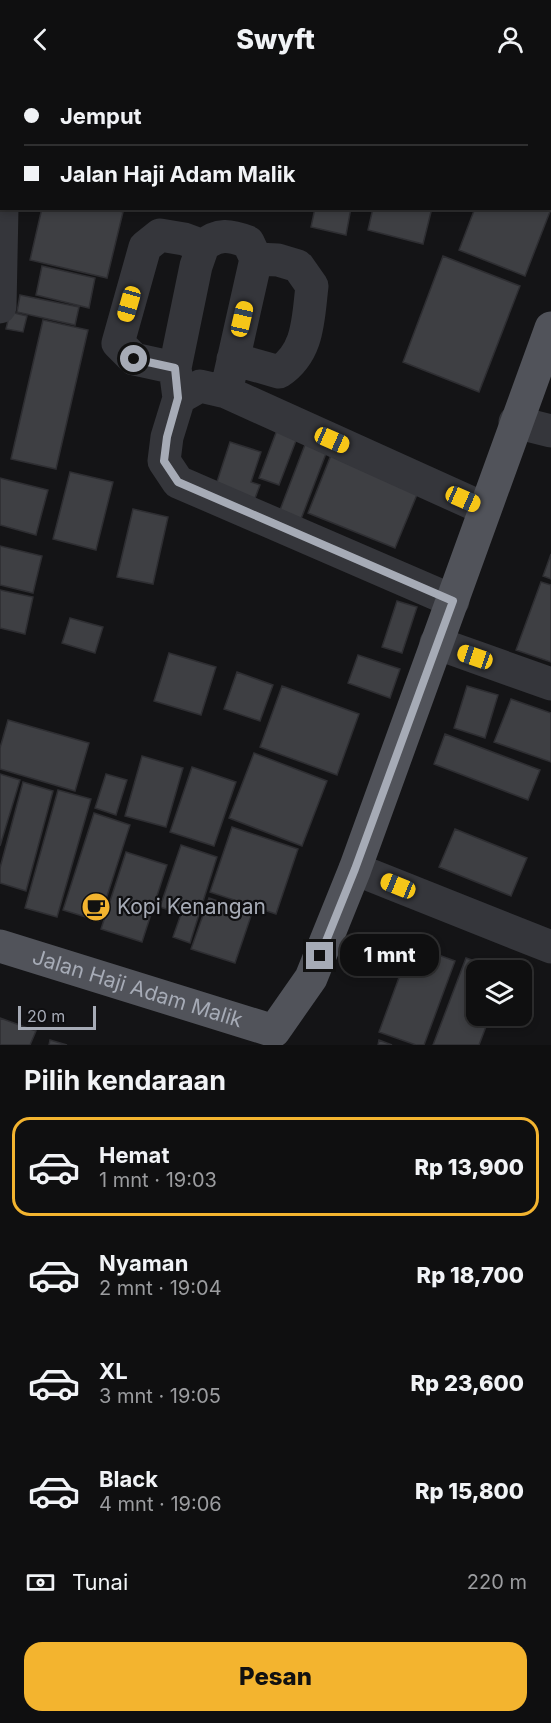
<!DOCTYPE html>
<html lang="id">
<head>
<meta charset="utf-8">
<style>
	body { margin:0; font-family:Inter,sans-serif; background:#181819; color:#f1f3f6; height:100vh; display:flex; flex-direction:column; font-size:22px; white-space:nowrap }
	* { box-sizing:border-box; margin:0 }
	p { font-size:20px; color:#9b9c9f }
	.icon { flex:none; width:33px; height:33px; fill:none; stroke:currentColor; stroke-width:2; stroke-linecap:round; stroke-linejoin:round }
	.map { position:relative; height:967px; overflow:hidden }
	.panel { display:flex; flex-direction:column; background:#0f0f10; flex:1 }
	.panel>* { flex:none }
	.top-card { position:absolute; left:0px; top:0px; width:552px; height:132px; box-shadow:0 3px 9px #0003,0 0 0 2px #2f2f30; display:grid; align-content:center; height:132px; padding:0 24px; background:#0f0f10 }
	.controls { position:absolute; left:466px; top:882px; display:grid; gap:12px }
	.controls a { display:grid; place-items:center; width:66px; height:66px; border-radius:12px; background:#0f0f10; box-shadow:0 3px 9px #0003,0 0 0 2px #2f2f30; font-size:30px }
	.scale { position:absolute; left:18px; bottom:15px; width:78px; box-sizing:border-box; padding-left:6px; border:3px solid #a6abb6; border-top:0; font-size:16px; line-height:21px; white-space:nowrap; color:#a6abb6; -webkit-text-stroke:4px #0f0f11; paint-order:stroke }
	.end { position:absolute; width:27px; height:27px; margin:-14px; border:8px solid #a6abb6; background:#111; box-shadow:0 0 0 3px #111 }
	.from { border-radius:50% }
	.bubble { position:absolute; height:42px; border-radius:18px; background:#0f0f10; box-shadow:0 3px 9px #0003,0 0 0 2px #2f2f30; font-size:20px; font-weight:800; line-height:42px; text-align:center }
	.car { position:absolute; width:18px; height:36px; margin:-18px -9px; border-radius:8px; box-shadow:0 0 4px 2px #0007; background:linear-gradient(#f5c518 24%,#345 0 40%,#f5c518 0 76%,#345 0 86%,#f5c518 0) }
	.top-card b { display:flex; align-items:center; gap:21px; height:57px; font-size:22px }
	.top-card b+b { border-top:2px solid #2f2f30 }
	.top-card i { width:15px; height:15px; background:#f1f3f6 }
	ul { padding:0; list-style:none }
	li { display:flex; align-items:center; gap:18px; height:99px; margin:0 12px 9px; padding:0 12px; border:3px solid transparent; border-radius:18px }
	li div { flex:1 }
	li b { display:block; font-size:22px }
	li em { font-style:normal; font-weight:800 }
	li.active { border-color:#f3b42f }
	li>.icon { width:54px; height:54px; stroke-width:1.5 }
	h2 { padding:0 24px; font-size:27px; line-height:72px }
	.pay { display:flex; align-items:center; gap:15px; height:66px; padding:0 24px; font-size:22px }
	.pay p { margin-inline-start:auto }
	.button { display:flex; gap:12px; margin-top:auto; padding:12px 24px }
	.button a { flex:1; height:69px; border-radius:18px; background:#f3b42f; color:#111; font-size:24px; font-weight:800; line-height:69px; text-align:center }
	header { display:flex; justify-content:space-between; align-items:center; height:78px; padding:0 24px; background:#0f0f10; font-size:27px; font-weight:800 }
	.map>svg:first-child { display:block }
	.building { fill:#3e3f43; stroke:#2e2e32; stroke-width:1.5 }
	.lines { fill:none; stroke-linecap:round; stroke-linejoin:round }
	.minor { stroke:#35363b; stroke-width:33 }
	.major { stroke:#51535a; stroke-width:33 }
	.route { stroke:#a6abb6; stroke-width:8 }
	.labels { text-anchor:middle; stroke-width:4.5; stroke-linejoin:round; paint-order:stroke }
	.poi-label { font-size:21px; fill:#a6abb6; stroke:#0f0f11; text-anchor:start }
	.street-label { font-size:21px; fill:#a6abb6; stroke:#0f0f11 }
</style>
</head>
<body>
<header><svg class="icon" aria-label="back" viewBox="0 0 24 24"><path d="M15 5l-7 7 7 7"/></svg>Swyft<svg class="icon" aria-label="person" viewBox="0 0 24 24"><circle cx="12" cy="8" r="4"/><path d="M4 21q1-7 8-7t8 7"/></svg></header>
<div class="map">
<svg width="551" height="967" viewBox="0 0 551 967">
	<rect width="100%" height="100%" fill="#141416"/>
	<path class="building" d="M 60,0 L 103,0 L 60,2 Z
		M 183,0 L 224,0 L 183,2 Z
		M 250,0 L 288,0 L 250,2 Z
		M 322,0 L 399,0 L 398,2 Z
		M 405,0 L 442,0 L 404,2 Z
		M 450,0 L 494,0 L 449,2 Z
		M 551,95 L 551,131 L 525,198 L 459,172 L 475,130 L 550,130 Z
		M 42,130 L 108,130 L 123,134 L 107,200 L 30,182 Z
		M 315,130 L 351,130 L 346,157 L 311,149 Z
		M 373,130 L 432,130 L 423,166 L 368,152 Z
		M 443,178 L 520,208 L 479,314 L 403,284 Z
		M 42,188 L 95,200 L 89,230 L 36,217 Z
		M 20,217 L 79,229 L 75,247 L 17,234 Z
		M 10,234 L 27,238 L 23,254 L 6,251 Z
		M 43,242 L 88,252 L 56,391 L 11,381 Z
		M 277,352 L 297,360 L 279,407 L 259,400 Z
		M 230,364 L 261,374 L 251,404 L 260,407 L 254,423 L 215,410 Z
		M 306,364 L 327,373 L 301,441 L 280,432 Z
		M 333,372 L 421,407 L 395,470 L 308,435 Z
		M 70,394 L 113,404 L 96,472 L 53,461 Z
		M 0,400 L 48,412 L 36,457 L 0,447 Z
		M 133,431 L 168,439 L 153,506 L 117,499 Z
		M 0,468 L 42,478 L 33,515 L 0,507 Z
		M 551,476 L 551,501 L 543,498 Z
		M 541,504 L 551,507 L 551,584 L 516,572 Z
		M 0,512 L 33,519 L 25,556 L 0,550 Z
		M 397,523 L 417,529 L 402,575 L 382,569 Z
		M 70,540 L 103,549 L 95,575 L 62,565 Z
		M 169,575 L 216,589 L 201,637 L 154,623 Z
		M 358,577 L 400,591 L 390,620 L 348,605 Z
		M 237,594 L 273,607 L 260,643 L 224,631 Z
		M 282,608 L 359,636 L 337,697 L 260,669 Z
		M 467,608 L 498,617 L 485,660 L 454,650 Z
		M 511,621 L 551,635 L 551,684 L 494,664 Z
		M 8,642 L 89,665 L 75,713 L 0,691 L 0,670 Z
		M 445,656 L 540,692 L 528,722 L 434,686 Z
		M 254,675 L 327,703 L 302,768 L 229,740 Z
		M 142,678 L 183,690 L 166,749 L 125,738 Z
		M 192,689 L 236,704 L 214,768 L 170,754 Z
		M 0,696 L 20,702 L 0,768 Z
		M 106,696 L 127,702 L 116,737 L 95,730 Z
		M 23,704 L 53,713 L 26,813 L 0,805 L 0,790 Z
		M 58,712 L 91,721 L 57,839 L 25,830 Z
		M 94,735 L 130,747 L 99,843 L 63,832 Z
		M 232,749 L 298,771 L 276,836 L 210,814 Z
		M 455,751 L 527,780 L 511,818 L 439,789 Z
		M 181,767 L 217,779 L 190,865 L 173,859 L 181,836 L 160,829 Z
		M 126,774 L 167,787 L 142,864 L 101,851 Z
		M 209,820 L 252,835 L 235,885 L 191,871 Z
		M 411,867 L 455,883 L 424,967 L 416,967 L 379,954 Z
		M 466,880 L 501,892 L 477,892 L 477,938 L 490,938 L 479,967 L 433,967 Z
		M 0,940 L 36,953 L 30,967 L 0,967 Z
		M 50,962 L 67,967 L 49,967 Z
		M 379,962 L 392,967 L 378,967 Z"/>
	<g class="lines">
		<path class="minor" d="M 303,2 L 304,0
			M 0,11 L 2,11
			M 203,168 C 218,155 230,157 248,164 L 256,181
			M 0,229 L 2,130
			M 175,290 L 134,281 L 118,265 L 145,169 L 160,157 L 184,161 L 203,168 L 196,188 L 175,290 L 179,320
			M 226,314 L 256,181 L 278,182 L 298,188 L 312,208 C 308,241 309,274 279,294 L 233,281
			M 515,344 L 551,353
			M 453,523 L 178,404 L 164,383 L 167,359 L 179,320 L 200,308 L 226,314 L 485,431
			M 436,565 L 551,606
			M 355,791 L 551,869"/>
		<path class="major" id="s1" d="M 0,868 L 274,953 L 311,900 L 355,791 L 551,250"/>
	</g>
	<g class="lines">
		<path class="route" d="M 134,281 L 175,290 L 178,320 L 167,359 L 164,383 L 178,404 L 453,523 L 355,791 L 320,878"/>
	</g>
	<defs>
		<g id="cafe-disc" transform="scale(1.5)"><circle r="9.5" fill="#f3b42f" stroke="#0f0f11"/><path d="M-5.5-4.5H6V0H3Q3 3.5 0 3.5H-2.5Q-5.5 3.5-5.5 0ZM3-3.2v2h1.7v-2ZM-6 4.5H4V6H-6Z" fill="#111"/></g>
	</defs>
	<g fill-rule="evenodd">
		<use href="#cafe-disc" x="96" y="829"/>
	</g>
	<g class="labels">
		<g class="poi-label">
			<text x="117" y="836">Kopi Kenangan</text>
		</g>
		<g class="street-label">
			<text dy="7" stroke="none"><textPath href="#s1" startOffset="144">Jalan Haji Adam Malik</textPath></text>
		</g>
	</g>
</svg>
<div class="controls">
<a><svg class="icon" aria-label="layers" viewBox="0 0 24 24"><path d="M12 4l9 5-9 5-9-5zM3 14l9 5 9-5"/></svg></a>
</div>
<div class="scale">20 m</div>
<i class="end from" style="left:134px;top:281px"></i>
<i class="end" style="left:320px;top:878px"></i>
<div class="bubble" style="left:340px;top:856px;width:99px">1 mnt</div>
<i class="car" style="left:129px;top:226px;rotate:196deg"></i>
<i class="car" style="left:242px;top:241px;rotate:13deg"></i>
<i class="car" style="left:332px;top:362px;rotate:114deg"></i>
<i class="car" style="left:463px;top:421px;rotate:114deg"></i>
<i class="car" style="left:475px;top:579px;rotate:289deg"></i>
<i class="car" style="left:398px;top:808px;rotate:292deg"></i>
<div class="top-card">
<b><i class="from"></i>Jemput</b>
<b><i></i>Jalan Haji Adam Malik</b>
</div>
</div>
<section class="panel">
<h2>Pilih kendaraan</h2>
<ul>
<li class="active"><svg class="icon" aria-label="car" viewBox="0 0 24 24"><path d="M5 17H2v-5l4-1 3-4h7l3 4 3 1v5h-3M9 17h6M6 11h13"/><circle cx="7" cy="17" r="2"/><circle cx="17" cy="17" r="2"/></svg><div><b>Hemat</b><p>1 mnt · 19:03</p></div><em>Rp 13,900</em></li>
<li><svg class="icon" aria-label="car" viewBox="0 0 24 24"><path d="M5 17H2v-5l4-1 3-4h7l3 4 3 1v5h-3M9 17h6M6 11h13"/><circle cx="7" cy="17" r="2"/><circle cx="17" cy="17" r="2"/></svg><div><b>Nyaman</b><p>2 mnt · 19:04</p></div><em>Rp 18,700</em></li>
<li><svg class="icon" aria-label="car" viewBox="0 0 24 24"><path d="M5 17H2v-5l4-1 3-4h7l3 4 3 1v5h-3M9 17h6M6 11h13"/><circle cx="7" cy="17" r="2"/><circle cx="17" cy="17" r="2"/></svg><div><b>XL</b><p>3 mnt · 19:05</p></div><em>Rp 23,600</em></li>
<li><svg class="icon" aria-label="car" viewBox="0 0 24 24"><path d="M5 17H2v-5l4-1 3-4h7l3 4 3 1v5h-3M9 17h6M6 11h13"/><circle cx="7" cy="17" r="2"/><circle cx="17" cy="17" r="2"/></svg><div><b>Black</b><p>4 mnt · 19:06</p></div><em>Rp 15,800</em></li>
</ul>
<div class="pay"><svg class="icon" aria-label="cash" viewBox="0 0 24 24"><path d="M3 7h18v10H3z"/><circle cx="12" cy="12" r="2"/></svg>Tunai<p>220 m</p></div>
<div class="button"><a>Pesan</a></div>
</section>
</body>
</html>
